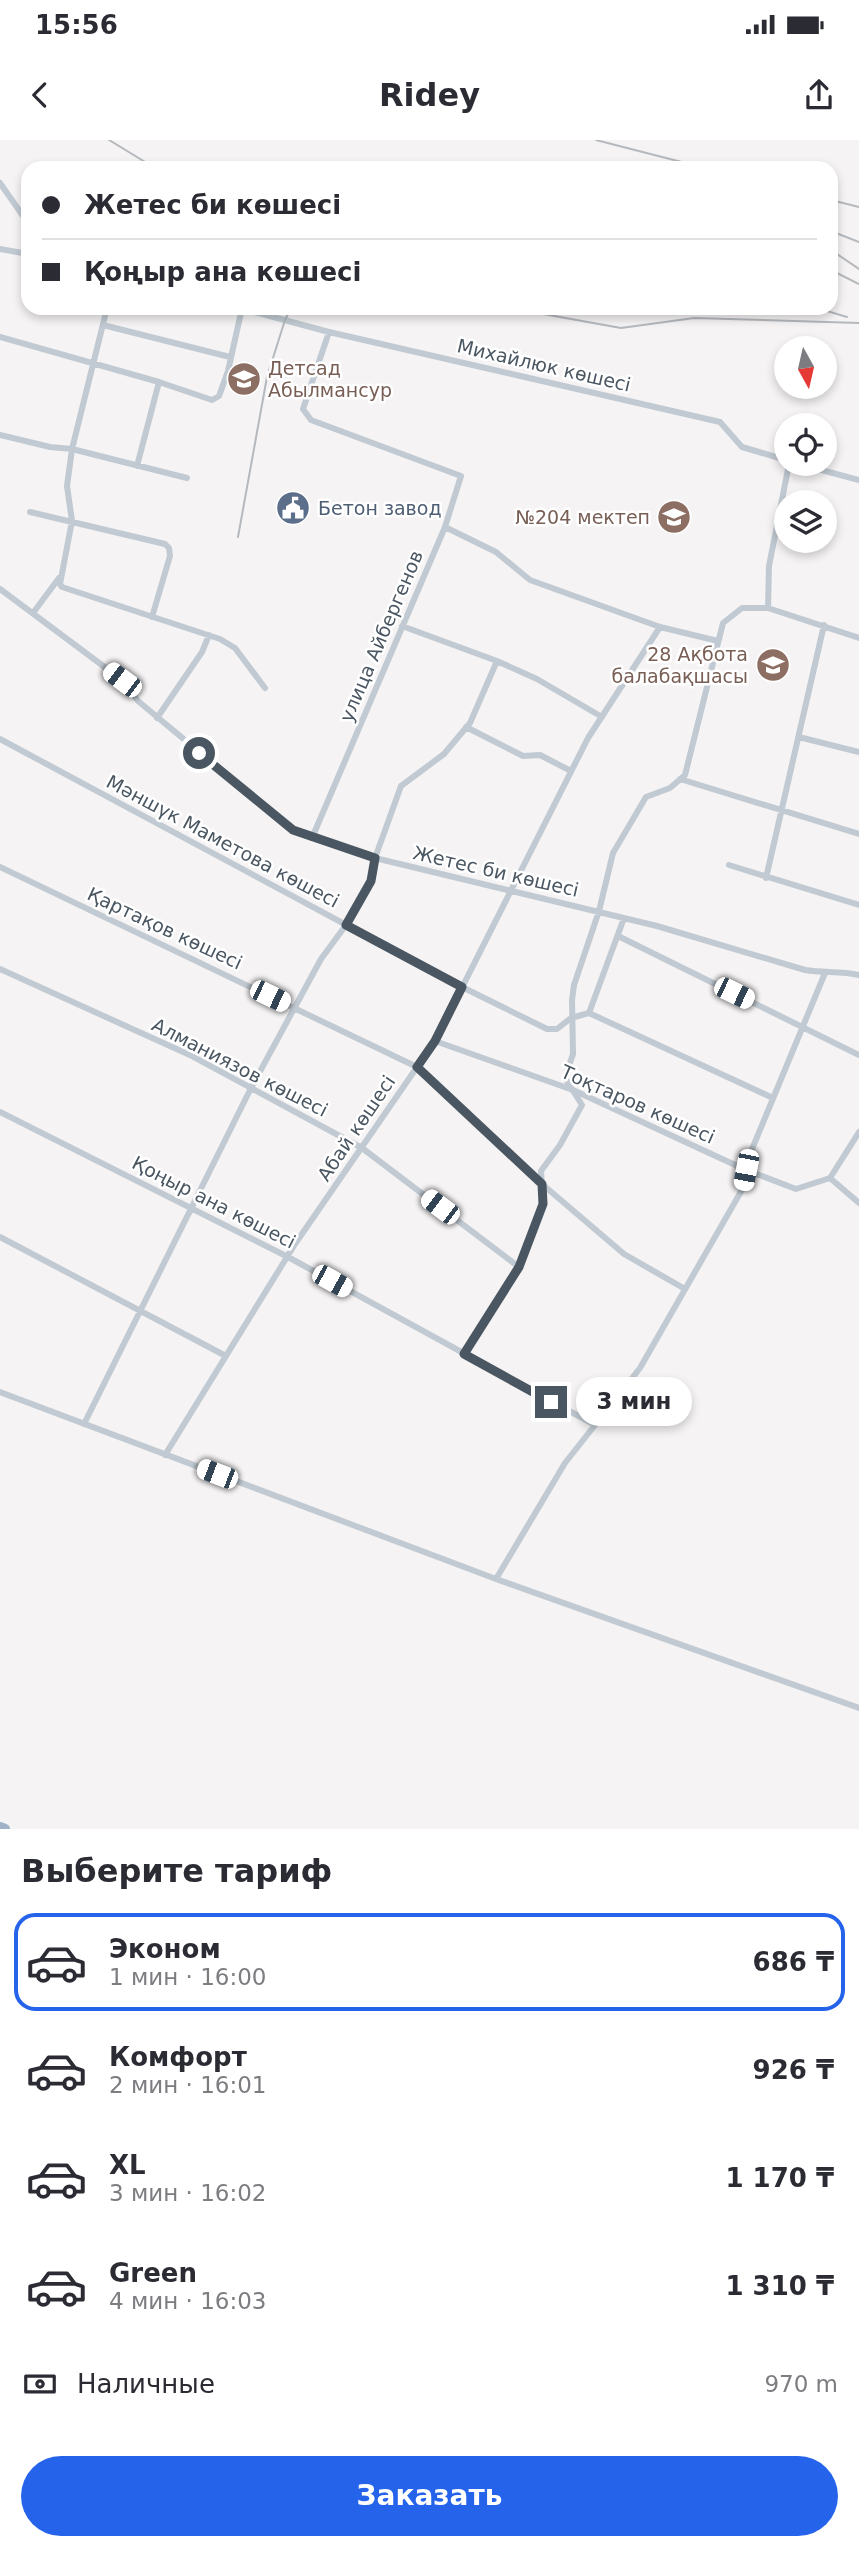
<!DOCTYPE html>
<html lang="ru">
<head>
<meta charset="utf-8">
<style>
	body { margin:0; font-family:"DejaVu Sans",sans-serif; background:#f2f2f3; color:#2b2b33; height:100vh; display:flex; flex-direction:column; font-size:26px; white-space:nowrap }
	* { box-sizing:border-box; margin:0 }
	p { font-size:23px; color:#7c7c81 }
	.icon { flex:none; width:38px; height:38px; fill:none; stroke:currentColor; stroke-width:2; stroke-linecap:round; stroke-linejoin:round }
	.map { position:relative; height:1689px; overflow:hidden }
	.drawer { display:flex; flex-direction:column; background:#fff; flex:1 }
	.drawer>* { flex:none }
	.banner { position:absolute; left:21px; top:21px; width:817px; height:154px; border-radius:21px; box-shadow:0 4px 10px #0003; display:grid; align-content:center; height:154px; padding:0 21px; background:#fff }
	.needle { width:46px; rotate:172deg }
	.buttons { position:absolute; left:774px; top:196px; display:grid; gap:14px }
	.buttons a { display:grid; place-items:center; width:63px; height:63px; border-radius:50%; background:#fff; box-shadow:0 4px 10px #0003; font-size:35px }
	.end { position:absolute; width:32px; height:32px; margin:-16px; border:9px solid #4a5661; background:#fff; box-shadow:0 0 0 4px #fff }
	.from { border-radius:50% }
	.bubble { position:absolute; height:49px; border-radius:24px; background:#fff; box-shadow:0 4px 10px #0003; font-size:23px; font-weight:700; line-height:49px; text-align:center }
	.car { position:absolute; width:21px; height:42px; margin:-21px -10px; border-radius:9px; box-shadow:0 0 5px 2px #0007; background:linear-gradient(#fff 24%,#345 0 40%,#fff 0 76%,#345 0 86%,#fff 0) }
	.banner b { display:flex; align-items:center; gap:24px; height:66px; font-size:26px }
	.banner b+b { border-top:2px solid #e1e1e2 }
	.banner i { width:18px; height:18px; background:#2b2b33 }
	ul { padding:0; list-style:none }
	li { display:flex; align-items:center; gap:21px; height:98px; margin:0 14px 10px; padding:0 7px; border:4px solid transparent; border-radius:21px }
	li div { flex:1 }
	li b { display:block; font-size:26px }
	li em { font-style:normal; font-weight:700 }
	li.on { border-color:#2563eb }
	li>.icon { width:63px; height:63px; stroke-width:1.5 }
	h2 { padding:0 21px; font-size:32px; line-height:84px }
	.pay { display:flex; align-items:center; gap:18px; height:77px; padding:0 21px; font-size:26px }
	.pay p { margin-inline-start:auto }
	.cta { display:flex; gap:14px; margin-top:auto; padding:14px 21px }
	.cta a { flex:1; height:80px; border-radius:42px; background:#2563eb; color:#fff; font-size:28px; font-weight:700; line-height:80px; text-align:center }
	.status { display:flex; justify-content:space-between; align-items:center; height:49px; padding:0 35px; background:#fff; direction:ltr }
	.status svg { height:19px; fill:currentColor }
	header { display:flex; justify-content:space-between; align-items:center; height:91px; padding:0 21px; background:#fff; font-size:32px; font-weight:700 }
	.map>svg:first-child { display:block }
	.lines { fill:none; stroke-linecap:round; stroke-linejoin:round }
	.minor { stroke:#c1cad2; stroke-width:6 }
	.trunk { stroke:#9fb4c9; stroke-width:10 }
	.rail { stroke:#b5b8bd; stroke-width:2 }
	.route { stroke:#4a5661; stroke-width:9 }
	.labels { text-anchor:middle; stroke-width:5; stroke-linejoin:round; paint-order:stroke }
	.street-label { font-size:19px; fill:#4a5661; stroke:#fff }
	.education-label { font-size:19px; fill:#785e54; stroke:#fff; text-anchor:end }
	.service-label { font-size:19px; fill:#4e5e75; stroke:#fff; text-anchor:start }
</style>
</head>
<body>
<div class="status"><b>15:56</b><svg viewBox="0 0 49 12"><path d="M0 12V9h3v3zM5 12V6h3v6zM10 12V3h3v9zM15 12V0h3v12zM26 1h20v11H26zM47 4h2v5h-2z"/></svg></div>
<header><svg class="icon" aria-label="back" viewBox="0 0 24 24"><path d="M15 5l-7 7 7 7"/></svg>Ridey<svg class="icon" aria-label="share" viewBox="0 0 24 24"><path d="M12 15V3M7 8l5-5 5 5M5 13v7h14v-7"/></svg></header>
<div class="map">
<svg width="859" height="1689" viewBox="0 0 859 1689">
	<rect width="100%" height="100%" fill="#f5f3f3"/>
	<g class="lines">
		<path class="minor" d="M 0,43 L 28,83
			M 0,109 L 28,114
			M 107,168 L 72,309 L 67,346 L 72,381 L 60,444 L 62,447 L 220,499 L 235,508 L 265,548
			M 240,168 L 329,192 L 720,282 L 742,307 L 786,320
			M 103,185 L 230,217
			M 0,197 L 159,242 L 212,260 L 219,256 L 228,231 L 242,168
			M 0,295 L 50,307 L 72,309 L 187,338
			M 789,324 L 769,426 L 768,468 L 859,498
			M 799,324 L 859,340
			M 137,326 L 159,242
			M 30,372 L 165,404 L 169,408 L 170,416 L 152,477
			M 445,387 L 496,412 L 530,440 L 660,487 L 718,501
			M 0,449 L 122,540 L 138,561 L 293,690 L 312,698 L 375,718 L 657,786 L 805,830 C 823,833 841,831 859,835
			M 33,473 L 59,438
			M 402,486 L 497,521 L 537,539 L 602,577
			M 157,578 L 202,512 L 209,495
			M 466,587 L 523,616 L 540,615 L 571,631
			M 799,597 L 859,612
			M 0,599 L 462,847 L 547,889 L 557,889 L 571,878 L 589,873 L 773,958
			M 680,639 L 859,694
			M 312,698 L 445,387 L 461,336 L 311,280 L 303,269 L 329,192
			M 729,725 L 859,765
			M 0,727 L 417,927 L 542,1044 L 624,1114 L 685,1149
			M 766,738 L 824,485
			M 618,796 L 859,915
			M 0,829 L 192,916 L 362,1008 L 519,1127
			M 589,873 L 624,778
			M 435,901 L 573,950 L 746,1030 L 796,1049 L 830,1038 L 859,1063
			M 0,972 L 288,1117 L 595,1285
			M 830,1038 L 859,992
			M 0,1097 L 226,1216
			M 464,1214 L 519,1127 L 543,1064 L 541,1031 L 560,1005 L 582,965 L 565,938 L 573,914 L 572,860 L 574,845 L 599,771 L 613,713 L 646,657 L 670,648 L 685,635 L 723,483 L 742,468 L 768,468
			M 0,1252 L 496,1439 L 859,1568
			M 84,1284 L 251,948 L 321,819 L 346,785 L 371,741 L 375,718 L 401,646 L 444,614 L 470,583 L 497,521
			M 165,1315 L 295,1104 L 435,901 L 588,598 L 660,487
			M 496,1439 L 565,1323 L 640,1228 L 743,1048 L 750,1014 L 825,833"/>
		<path class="trunk" d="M 0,1687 L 5,1689"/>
		<path class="rail" d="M 109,0 L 155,28
			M 596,0 L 705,28
			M 477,28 C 511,22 541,22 574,28
			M 831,60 L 859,67
			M 831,91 L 859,102
			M 831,110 L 859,129
			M 831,130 L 859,144
			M 510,168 L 621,188 L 694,178 L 859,183
			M 817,168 L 847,177
			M 238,397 L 267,237 L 285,180 L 291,168"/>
	</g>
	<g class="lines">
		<path class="route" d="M 199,613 L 293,690 L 375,718 L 371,741 L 346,785 L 462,847 L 435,901 L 417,927 L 542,1044 L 543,1064 L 519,1127 L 464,1214 L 551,1262"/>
	</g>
	<defs>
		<g id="school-disc" transform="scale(1.75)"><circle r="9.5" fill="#8d6e63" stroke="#fff"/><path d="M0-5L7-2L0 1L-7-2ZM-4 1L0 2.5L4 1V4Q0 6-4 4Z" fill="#fff"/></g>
		<g id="civic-disc" transform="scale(1.75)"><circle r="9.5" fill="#5c6f8a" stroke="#fff"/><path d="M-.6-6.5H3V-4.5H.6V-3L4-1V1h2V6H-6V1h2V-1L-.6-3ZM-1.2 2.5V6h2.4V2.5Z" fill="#fff"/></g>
	</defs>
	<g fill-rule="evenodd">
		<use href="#school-disc" x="244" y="239"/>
		<use href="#civic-disc" x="293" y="368"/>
		<use href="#school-disc" x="674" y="377"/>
		<use href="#school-disc" x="773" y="525"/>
	</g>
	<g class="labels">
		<g class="street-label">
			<text transform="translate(544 225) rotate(13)" y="7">Михайлюк көшесі</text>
			<text transform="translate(381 496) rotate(-67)" y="7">улица Айбергенов</text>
			<text transform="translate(223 701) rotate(28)" y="7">Мәншүк Маметова көшесі</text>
			<text transform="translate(496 731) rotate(13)" y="7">Жетес би көшесі</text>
			<text transform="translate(165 788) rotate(25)" y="7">Қартақов көшесі</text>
			<text transform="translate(240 927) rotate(27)" y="7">Алманиязов көшесі</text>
			<text transform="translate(638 964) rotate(24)" y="7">Тоқтаров көшесі</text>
			<text transform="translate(356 988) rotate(-56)" y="7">Абай көшесі</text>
			<text transform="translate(214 1062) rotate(27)" y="7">Қоңыр ана көшесі</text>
		</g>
		<g class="education-label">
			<text x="268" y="235" text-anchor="start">Детсад<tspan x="268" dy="22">Абылмансур</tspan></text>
			<text x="650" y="384">№204 мектеп</text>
			<text x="748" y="521">28 Ақбота<tspan x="748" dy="22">балабақшасы</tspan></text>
		</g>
		<g class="service-label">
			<text x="318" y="375">Бетон завод</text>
		</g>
	</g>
</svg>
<div class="buttons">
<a><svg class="needle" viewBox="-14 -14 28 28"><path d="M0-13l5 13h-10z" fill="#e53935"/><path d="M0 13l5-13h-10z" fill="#7c7c81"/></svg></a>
<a><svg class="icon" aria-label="locate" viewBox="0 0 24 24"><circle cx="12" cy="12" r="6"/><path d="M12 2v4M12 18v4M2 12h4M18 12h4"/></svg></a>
<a><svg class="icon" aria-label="layers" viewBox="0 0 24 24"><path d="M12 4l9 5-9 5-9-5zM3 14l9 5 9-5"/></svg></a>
</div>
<i class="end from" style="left:199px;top:613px"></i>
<i class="end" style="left:551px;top:1262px"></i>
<div class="bubble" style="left:576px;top:1237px;width:116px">3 мин</div>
<i class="car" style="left:122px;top:540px;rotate:307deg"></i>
<i class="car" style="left:734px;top:853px;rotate:116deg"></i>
<i class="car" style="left:270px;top:856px;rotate:116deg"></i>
<i class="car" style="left:746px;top:1030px;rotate:191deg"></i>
<i class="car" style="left:440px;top:1067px;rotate:307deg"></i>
<i class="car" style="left:332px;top:1141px;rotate:119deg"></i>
<i class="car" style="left:217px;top:1334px;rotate:291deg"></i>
<div class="banner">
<b><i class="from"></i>Жетес би көшесі</b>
<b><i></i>Қоңыр ана көшесі</b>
</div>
</div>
<section class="drawer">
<h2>Выберите тариф</h2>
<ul>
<li class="on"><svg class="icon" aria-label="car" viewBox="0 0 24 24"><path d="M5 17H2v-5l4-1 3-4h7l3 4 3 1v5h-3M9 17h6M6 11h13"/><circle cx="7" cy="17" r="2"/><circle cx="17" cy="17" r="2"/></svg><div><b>Эконом</b><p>1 мин · 16:00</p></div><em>686 ₸</em></li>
<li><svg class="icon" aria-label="car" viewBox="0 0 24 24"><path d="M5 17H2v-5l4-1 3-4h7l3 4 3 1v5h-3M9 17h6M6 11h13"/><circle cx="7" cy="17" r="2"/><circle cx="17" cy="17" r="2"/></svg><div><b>Комфорт</b><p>2 мин · 16:01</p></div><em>926 ₸</em></li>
<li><svg class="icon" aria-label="car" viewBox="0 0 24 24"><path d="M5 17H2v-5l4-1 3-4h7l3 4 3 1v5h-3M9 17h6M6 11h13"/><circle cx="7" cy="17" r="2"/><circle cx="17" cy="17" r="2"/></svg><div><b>XL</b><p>3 мин · 16:02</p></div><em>1 170 ₸</em></li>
<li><svg class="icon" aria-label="car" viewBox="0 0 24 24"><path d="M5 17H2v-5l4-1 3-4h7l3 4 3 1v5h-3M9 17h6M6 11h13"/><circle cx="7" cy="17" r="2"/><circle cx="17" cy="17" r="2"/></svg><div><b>Green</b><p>4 мин · 16:03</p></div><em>1 310 ₸</em></li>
</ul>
<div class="pay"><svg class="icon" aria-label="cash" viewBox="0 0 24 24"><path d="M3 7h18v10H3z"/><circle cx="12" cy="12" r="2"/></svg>Наличные<p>970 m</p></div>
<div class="cta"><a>Заказать</a></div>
</section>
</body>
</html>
